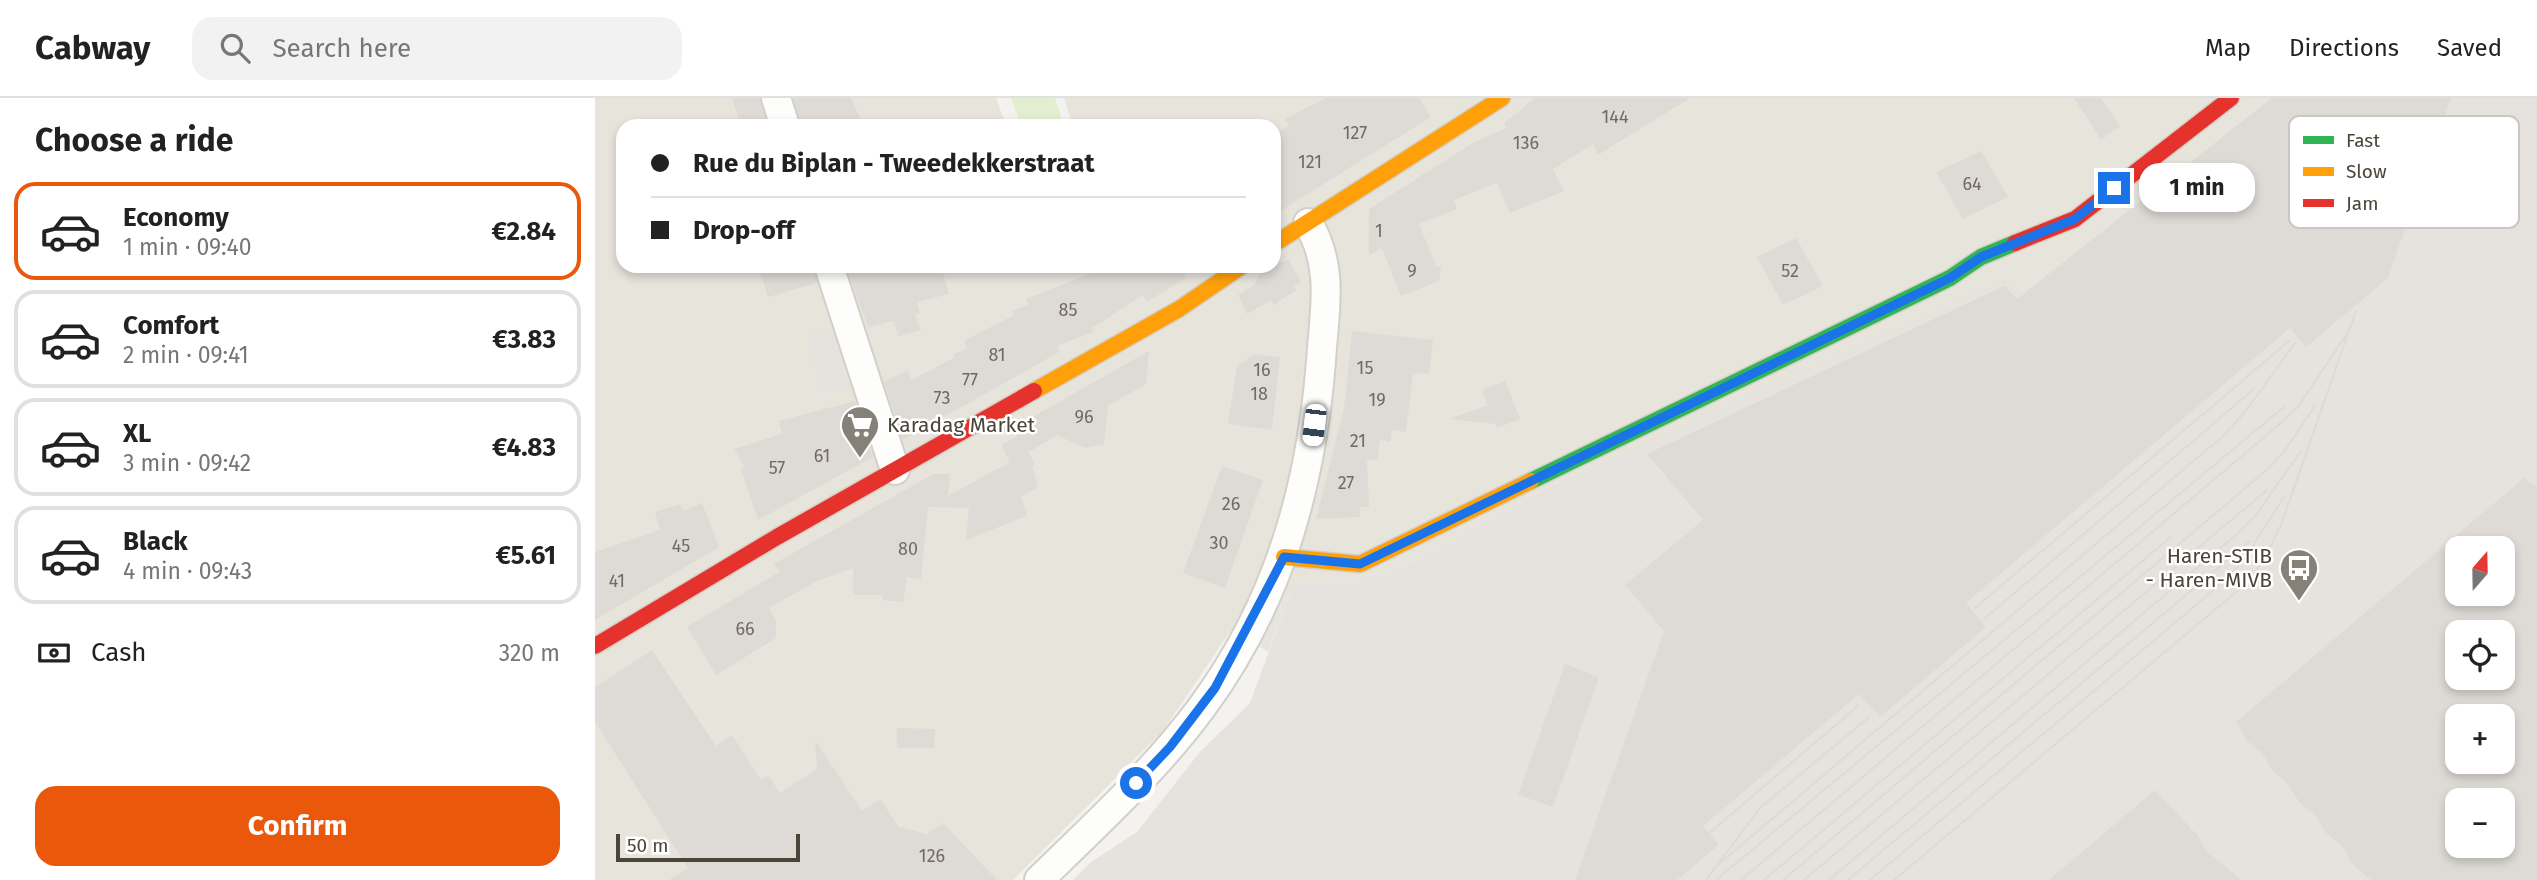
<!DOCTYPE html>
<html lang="en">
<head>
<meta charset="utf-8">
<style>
	body { margin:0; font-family:"Fira Sans",sans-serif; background:#f2f2f2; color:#222; height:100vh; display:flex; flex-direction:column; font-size:26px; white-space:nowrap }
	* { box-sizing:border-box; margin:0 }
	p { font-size:23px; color:#767676 }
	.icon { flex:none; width:38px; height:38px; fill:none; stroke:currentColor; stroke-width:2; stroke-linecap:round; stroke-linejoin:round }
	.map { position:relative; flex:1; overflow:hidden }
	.side { display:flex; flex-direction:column; background:#fff; width:595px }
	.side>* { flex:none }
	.banner { position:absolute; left:21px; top:21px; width:665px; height:154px; border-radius:21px; box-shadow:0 4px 10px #0003; display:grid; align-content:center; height:154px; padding:0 35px; background:#fff }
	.needle { width:46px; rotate:20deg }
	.fabs { position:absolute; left:1850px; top:438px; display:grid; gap:14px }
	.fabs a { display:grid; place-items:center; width:70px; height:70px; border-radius:14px; background:#fff; box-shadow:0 4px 10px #0003; font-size:35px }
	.scale { position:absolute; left:21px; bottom:18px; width:184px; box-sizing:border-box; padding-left:7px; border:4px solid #4b4439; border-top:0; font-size:19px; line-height:24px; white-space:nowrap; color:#4b4439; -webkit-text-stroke:5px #fff; paint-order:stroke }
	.end { position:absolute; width:32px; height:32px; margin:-16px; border:9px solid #1a73e8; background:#fff; box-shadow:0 0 0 4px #fff }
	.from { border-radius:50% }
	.bubble { position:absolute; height:49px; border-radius:21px; background:#fff; box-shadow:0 4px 10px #0003; font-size:23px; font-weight:700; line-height:49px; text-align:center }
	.car { position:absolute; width:21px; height:42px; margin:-21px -10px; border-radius:9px; box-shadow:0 0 5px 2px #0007; background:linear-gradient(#fff 24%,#345 0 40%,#fff 0 76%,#345 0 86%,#fff 0) }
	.banner b { display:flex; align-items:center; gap:24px; height:66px; font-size:26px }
	.banner b+b { border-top:2px solid #e0e0e0 }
	.banner i { width:18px; height:18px; background:#222 }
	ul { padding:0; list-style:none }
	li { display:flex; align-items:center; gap:21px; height:98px; margin:0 14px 10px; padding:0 21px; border:4px solid #e0e0e0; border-radius:21px }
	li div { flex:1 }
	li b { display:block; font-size:26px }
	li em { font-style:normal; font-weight:700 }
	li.on { border-color:#ea580c }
	li>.icon { width:63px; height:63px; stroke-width:1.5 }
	h2 { padding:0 35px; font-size:32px; line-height:84px }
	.pay { display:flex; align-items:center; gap:18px; height:77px; padding:0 35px; font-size:26px }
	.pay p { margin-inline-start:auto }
	.button { display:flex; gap:14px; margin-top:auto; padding:14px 35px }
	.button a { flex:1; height:80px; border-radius:21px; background:#ea580c; color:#fff; font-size:28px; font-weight:700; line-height:80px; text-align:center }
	header { display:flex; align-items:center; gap:42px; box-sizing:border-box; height:98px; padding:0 35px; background:#fff; border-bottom:2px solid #e0e0e0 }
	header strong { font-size:33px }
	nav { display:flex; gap:38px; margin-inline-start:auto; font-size:24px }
	.search { width:490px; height:63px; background:#f2f2f2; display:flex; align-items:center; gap:18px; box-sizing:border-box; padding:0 24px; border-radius:21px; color:#767676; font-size:26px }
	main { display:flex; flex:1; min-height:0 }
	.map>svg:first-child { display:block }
	.residential { fill:#e7e4dc }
	.industrial { fill:#e6e2de; fill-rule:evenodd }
	.green { fill:#e1eecf }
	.parking { fill:#e6e3df }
	.building { fill:#dedbd6; fill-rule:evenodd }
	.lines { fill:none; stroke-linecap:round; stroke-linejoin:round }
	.street-casing { stroke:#d2d0cb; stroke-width:32 }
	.fast-casing { stroke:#d3cfc5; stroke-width:19 }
	.slow-casing { stroke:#d3cfc5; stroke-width:19 }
	.jam-casing { stroke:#d3cfc5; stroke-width:19 }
	.street { stroke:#fdfdfc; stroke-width:28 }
	.fast { stroke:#30b455; stroke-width:16 }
	.slow { stroke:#ff9f0a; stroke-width:16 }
	.jam { stroke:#e5322d; stroke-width:16 }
	.tram { stroke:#dbdbda; stroke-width:2 }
	.route { stroke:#1a73e8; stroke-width:9 }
	.labels { text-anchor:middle; stroke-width:5; stroke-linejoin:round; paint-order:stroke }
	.number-label { font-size:18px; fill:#706a61 }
	.poi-label { font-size:21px; fill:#4b4439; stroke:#fff; text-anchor:start }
	.key { fill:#fff; stroke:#c9c7c4; stroke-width:2 }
	.key-label { font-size:19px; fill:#4b4439 }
</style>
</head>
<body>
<header>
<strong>Cabway</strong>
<div class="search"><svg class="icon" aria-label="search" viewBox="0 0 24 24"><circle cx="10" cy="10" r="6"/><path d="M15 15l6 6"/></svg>Search here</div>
<nav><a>Map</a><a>Directions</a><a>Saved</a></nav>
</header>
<main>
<section class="side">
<h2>Choose a ride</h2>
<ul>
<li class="on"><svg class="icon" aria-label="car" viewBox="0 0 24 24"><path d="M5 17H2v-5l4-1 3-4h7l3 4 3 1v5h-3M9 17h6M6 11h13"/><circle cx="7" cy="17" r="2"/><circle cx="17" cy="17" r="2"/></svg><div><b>Economy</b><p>1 min · 09:40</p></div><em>€2.84</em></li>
<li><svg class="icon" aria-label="car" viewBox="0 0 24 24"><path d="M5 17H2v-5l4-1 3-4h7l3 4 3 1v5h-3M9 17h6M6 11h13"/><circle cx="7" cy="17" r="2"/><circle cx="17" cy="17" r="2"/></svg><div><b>Comfort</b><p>2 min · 09:41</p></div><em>€3.83</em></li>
<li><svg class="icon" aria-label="car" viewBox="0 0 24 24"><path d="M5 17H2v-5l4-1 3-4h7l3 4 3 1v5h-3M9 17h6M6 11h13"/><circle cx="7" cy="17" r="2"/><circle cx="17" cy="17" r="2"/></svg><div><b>XL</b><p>3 min · 09:42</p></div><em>€4.83</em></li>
<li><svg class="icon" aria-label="car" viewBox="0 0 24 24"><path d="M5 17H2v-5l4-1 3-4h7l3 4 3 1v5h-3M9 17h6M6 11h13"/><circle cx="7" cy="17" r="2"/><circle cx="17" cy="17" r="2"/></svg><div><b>Black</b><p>4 min · 09:43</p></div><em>€5.61</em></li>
</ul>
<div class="pay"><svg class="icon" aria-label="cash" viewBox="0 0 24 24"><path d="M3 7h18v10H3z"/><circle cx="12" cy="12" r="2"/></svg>Cash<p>320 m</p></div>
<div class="button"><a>Confirm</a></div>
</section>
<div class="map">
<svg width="1942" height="782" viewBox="0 0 1942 782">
	<rect width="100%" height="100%" fill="#f4f2ee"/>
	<path class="residential" d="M 0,0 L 401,0 L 411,28 L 28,28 L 28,168 L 679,168 L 679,28 L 478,28 L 469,0 L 1674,0 L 1428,193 L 1161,296 L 972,380 L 822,462 L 772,484 L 699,485 L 673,554 L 636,532 L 568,633 L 418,782 L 0,782 Z"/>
	<path class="industrial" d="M 1674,0 L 1942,0 L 1942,782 L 478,782 L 496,764 L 542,734 L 604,655 L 655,605 L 699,485 L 772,484 L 822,462 L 972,380 L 1414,180 L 1428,193 ZM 1862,450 L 1908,450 L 1908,495 L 1862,495 ZM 1862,534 L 1908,534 L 1908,579 L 1862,579 ZM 1862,618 L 1908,618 L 1908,663 L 1862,663 ZM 1862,702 L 1908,702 L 1908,747 L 1862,747 Z"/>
	<path class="green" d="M 416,0 L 460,0 L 469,28 L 426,28 Z"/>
	<path class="parking" d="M 247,227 L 262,288 L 226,297 L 211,235 Z
		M 949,414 L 1059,539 L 971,782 L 702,782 L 609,747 L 703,487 L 787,491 Z"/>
	<path class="building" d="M 137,0 L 165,0 L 173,28 L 146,28 Z
		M 198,0 L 256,0 L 269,28 L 206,28 Z
		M 730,0 L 824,0 L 836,19 L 679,117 L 679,38 L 694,27 L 690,21 Z
		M 940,0 L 1095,0 L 1003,57 L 998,46 L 958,71 L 969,93 L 915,115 L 902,85 L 859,102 L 862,111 L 824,126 L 841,168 L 846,169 L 844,183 L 806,198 L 787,150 L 774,157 L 774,111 L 876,46 L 911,30 L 909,25 Z
		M 1479,0 L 1506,0 L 1525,28 L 1506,42 Z
		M 1677,0 L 1856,0 L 1793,180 L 1711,249 L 1695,230 L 1371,505 L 1391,529 L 1285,619 L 1264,596 L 1108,728 L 1124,747 L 1082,782 L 980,782 L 1069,533 L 1030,487 L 1108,422 L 1052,356 L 1409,188 L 1422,201 Z
		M 1386,53 L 1413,99 L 1368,121 L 1341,74 Z
		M 1201,140 L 1228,188 L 1188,207 L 1162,159 Z
		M 694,162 L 706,184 L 699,188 L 702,192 L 679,207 L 676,202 L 652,216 L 643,197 L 660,186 L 668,169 Z
		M 163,168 L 218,168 L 222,185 L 173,199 Z
		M 251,168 L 346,168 L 354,196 L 322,204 L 325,215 L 320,216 L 326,232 L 304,238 L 298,223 L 273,229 Z
		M 503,168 L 584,168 L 591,180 L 552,204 L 548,197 L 497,230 L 498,234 L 462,248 L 464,254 L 308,342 L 289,284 L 313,272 L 316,282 L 359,260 L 358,256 L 372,251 L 369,243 L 419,217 L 417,212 L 433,207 L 431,201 L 504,172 Z
		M 757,233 L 838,242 L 834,276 L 818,275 L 811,334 L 797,332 L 795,344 L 785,342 L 783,362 L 772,362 L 774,409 L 765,409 L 765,419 L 721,421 L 749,311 Z
		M 554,253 L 551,286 L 513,308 L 509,346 L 490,350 L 462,337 L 434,354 L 440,367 L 437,368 L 443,389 L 426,399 L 432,418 L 371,442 L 374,410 L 333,409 L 326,481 L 312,479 L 308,504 L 287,502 L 287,497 L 258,497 L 258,470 L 222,483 L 174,510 L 181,523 L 181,540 L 121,577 L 92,529 L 184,474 L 179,466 L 338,376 L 355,376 L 353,398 L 415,364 L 406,347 L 422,338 L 418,330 Z
		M 659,256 L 685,259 L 677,332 L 633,326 L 642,268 Z
		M 910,283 L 925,321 L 902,330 L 900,326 L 854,321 L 893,307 L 887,292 Z
		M 260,303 L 278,359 L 163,422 L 146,371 L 150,369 L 139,351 L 187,336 L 184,323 Z
		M 627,368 L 668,382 L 630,490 L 588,475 Z
		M 1929,380 L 1942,389 L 1942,782 L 1776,782 L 1757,766 L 1747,748 L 1731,735 L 1720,717 L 1704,704 L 1694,687 L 1678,673 L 1667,655 L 1651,642 L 1641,624 ZM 1862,450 L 1908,450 L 1908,495 L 1862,495 ZM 1862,534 L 1908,534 L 1908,579 L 1862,579 ZM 1862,618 L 1908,618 L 1908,663 L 1862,663 ZM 1862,702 L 1908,702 L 1908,747 L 1862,747 Z
		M 107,405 L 124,449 L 0,522 L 0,454 L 65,432 L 60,414 L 85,406 L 88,413 Z
		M 57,552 L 121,648 L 137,637 L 166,682 L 173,677 L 185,695 L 222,671 L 220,642 L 267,713 L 285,701 L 304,729 L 332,736 L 348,725 L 402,782 L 74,782 L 93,770 L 0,624 L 0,589 Z
		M 970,566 L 1004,579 L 958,709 L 923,697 Z
		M 302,630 L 340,631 L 339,650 L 302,650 Z
		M 1560,692 L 1602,737 L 1612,754 L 1647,782 L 1454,782 Z"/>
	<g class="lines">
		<g class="street-casing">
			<path id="street" d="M 181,0 L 190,28
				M 234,168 L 300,372
				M 444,782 C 500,727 560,673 607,609 C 683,506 716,390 726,263 C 729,214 740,170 713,125"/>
		</g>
		<g class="fast-casing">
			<path id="fast" d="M 936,383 L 1355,180 L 1386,159 L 1420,145"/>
		</g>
		<g class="slow-casing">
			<path id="slow" d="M 679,146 L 907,0
				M 439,293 L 584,211 L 647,168
				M 689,459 L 765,466 L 936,383"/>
		</g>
		<g class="jam-casing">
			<path id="jam" d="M 1420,145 L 1480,121 L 1636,0
				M 0,548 L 182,439 L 439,293"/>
		</g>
		<use href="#street" class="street"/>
		<use href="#fast" class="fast"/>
		<use href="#slow" class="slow"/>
		<use href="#jam" class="jam"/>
		<path class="tram" d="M 1380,510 L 1694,243
			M 1389,521 L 1659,291
			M 1112,737 L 1263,608
			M 1118,771 L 1628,338 L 1650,314 L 1700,245
			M 1111,782 L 1165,710 L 1273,620
			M 1121,782 L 1689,309
			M 1146,782 L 1680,330 L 1702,310 L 1752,236
			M 1169,782 L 1576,439
			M 1188,782 L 1675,369 L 1691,351 L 1720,308
			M 1209,782 L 1672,392
			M 1234,782 L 1642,436 L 1661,417 L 1706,353
			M 1253,782 L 1655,443
			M 1275,782 L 1627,485 L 1648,463 L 1689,399
			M 1299,782 L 1653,484 L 1670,460 L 1686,427 L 1761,213"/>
	</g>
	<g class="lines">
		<path class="route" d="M 541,685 L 575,649 L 620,590 L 689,459 L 765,466 L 1355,180 L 1386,159 L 1480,121 L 1519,90"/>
	</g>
	<defs>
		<g id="supermarket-pin" transform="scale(2.0125)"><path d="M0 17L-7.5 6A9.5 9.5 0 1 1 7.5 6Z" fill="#868178" stroke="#fff"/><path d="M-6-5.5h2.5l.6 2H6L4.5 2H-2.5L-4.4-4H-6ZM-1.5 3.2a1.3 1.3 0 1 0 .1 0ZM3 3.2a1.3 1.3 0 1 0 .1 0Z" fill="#fff"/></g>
		<g id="bus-pin" transform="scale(2.0125)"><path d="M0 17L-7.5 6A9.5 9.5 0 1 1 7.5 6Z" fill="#868178" stroke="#fff"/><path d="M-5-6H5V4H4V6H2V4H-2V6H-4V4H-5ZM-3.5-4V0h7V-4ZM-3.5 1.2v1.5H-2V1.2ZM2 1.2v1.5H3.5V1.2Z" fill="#fff"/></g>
	</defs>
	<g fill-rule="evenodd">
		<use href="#supermarket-pin" x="265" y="327"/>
		<use href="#bus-pin" x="1704" y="470"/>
	</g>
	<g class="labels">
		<g class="number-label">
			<text x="1020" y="25">144</text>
			<text x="760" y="41">127</text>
			<text x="931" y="51">136</text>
			<text x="715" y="70">121</text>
			<text x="1377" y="92">64</text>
			<text x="784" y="139">1</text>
			<text x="817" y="179">9</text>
			<text x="1195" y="179">52</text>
			<text x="473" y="218">85</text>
			<text x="402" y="263">81</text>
			<text x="770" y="276">15</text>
			<text x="667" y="278">16</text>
			<text x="375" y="288">77</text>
			<text x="664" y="302">18</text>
			<text x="347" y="306">73</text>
			<text x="782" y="308">19</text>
			<text x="489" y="325">96</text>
			<text x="763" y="349">21</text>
			<text x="227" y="364">61</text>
			<text x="182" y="376">57</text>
			<text x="751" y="391">27</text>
			<text x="636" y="412">26</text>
			<text x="624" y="451">30</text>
			<text x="86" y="454">45</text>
			<text x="313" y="457">80</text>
			<text x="22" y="489">41</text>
			<text x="150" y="537">66</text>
			<text x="337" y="764">126</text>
		</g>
		<g class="poi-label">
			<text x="292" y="334">Karadag Market</text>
			<text x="1677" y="465" text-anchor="end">Haren-STIB<tspan x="1677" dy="24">- Haren-MIVB</tspan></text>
		</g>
	</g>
	<rect x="1694" y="18" width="230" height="112" rx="10" class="key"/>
	<rect x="1708" y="38" width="31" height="8" fill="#30b455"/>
	<rect x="1708" y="69" width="31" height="9" fill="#ff9f0a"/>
	<rect x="1708" y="101" width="31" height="8" fill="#e5322d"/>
	<g class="key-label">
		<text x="1751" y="49">Fast</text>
		<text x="1751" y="80">Slow</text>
		<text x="1751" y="112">Jam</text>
	</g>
</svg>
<div class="fabs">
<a><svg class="needle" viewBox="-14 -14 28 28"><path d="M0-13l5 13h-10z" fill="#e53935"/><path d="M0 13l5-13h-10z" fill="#767676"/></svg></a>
<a><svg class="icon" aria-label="locate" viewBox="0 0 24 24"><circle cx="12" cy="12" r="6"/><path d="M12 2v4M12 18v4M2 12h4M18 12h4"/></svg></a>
<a>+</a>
<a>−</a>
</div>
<div class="scale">50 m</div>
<i class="end from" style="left:541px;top:685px"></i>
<i class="end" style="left:1519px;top:90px"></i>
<div class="bubble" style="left:1544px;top:65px;width:116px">1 min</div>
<i class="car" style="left:719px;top:327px;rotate:187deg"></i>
<div class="banner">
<b><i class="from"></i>Rue du Biplan - Tweedekkerstraat</b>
<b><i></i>Drop-off</b>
</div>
</div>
</main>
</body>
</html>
